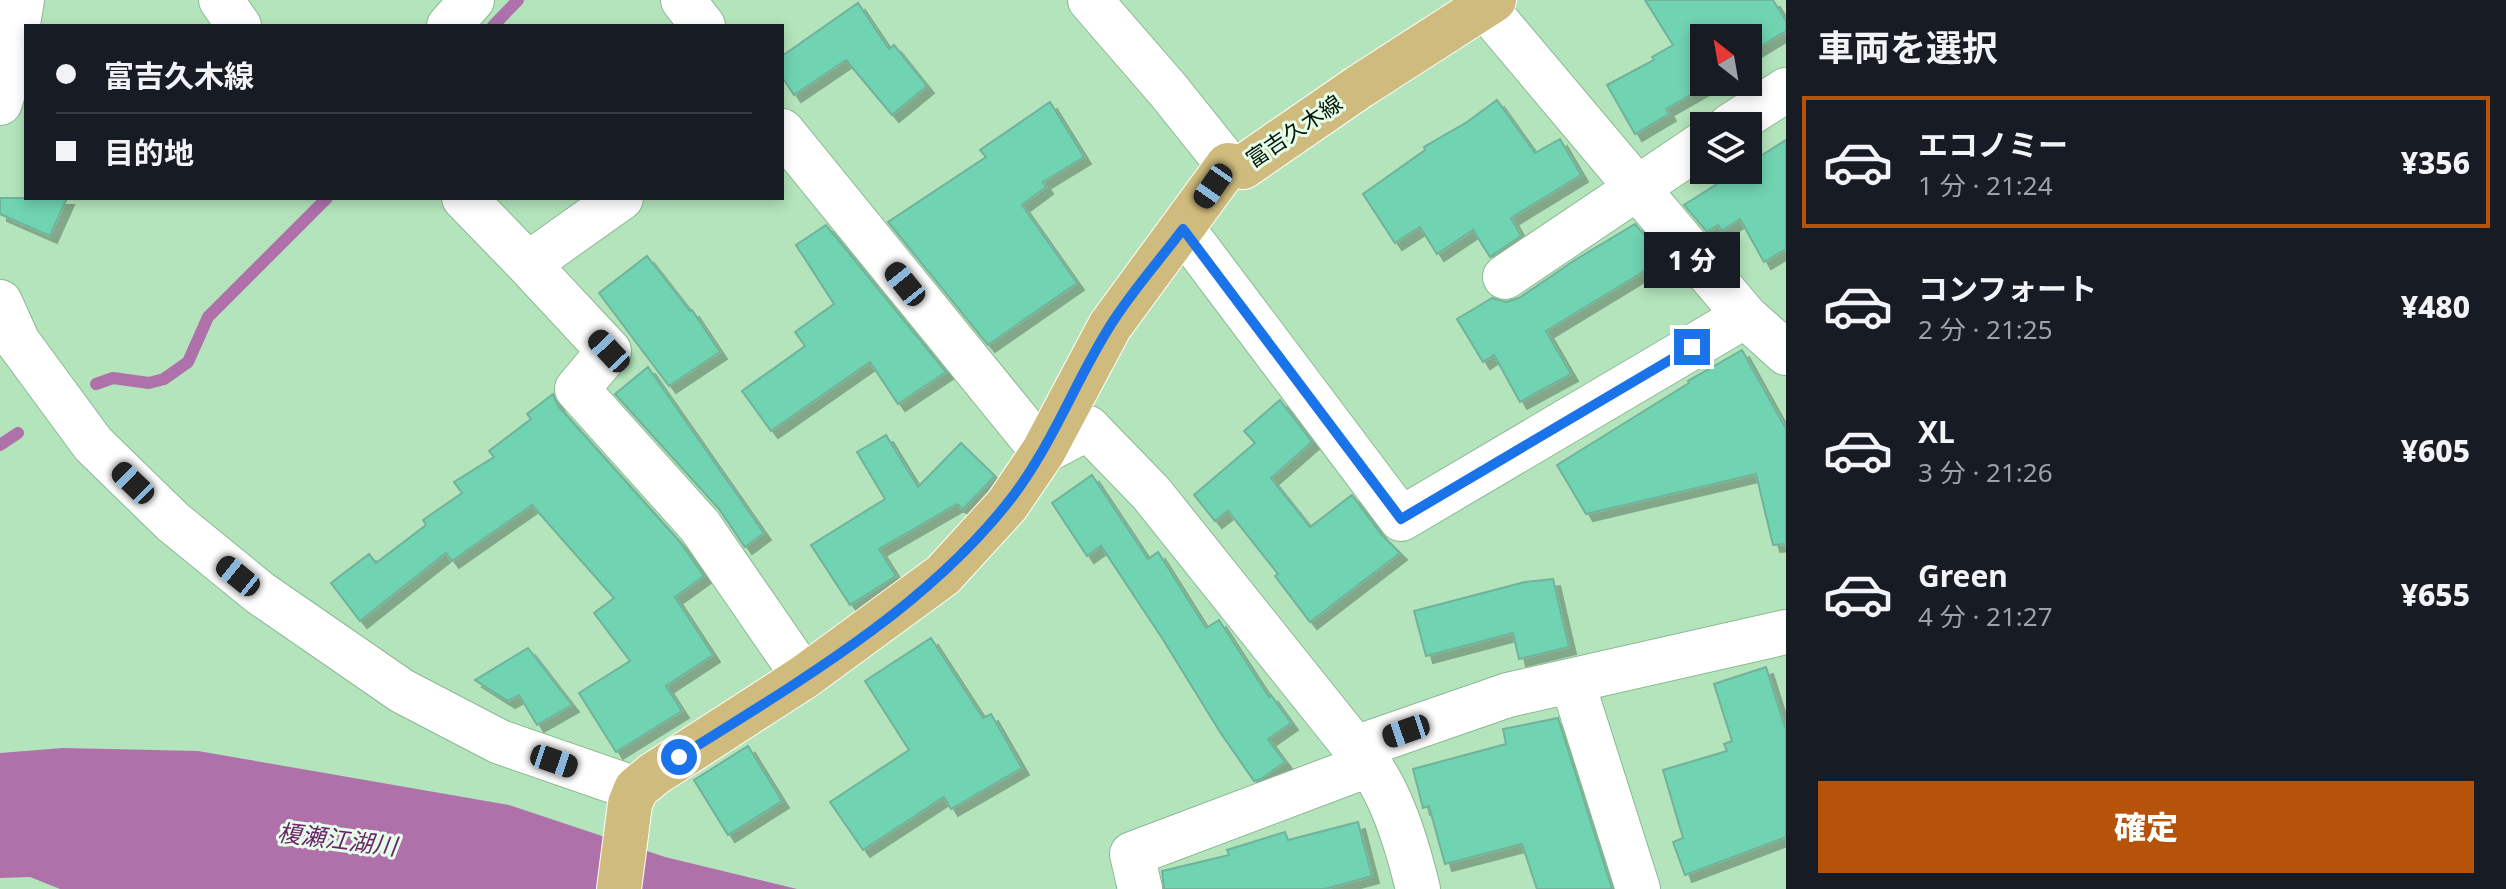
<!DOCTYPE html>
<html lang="ja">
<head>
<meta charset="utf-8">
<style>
	body { margin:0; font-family:"Noto Sans","Noto Sans JP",sans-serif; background:#20242c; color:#f1f3f6; height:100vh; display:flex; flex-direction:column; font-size:30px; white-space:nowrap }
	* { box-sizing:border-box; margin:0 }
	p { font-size:26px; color:#9ea1a6 }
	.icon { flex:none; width:44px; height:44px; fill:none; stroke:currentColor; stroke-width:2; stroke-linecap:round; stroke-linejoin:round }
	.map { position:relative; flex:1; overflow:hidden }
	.panel { display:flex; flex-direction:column; background:#171b24; width:720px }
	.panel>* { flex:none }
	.hud { position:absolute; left:24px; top:24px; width:760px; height:176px; border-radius:0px; box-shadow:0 4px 12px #0003; display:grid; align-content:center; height:176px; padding:0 32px; background:#171b24 }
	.needle { width:52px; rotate:329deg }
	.fabs { position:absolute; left:1690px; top:24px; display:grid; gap:16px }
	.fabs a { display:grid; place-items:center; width:72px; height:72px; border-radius:0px; background:#171b24; box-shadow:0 4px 12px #0003; font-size:40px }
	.end { position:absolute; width:36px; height:36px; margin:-18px; border:10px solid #1a73e8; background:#fff; box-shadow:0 0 0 4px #fff }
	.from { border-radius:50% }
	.bubble { position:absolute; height:56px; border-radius:0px; background:#171b24; box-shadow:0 4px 12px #0003; font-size:26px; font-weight:800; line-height:56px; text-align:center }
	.car { position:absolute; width:24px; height:48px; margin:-24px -12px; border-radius:10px; box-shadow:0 0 6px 2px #0007; background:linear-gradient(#222 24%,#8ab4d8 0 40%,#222 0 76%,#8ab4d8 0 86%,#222 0) }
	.hud b { display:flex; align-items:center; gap:28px; height:76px; font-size:30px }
	.hud b+b { border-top:2px solid #363941 }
	.hud i { width:20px; height:20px; background:#f1f3f6 }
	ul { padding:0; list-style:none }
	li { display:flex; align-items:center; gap:24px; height:132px; margin:0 16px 12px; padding:0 16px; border:4px solid transparent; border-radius:0px }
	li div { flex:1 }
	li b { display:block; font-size:30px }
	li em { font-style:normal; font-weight:800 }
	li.current { border-color:#b45309 }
	li>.icon { width:72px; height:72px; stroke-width:1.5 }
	h2 { padding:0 32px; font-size:36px; line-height:96px }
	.action { display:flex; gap:16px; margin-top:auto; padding:16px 32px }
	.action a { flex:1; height:92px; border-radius:0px; background:#b45309; color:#fff; font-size:32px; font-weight:800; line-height:92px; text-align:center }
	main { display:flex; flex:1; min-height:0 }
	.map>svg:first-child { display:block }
	.water { fill:#ae71aa }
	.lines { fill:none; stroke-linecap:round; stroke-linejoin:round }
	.stream { stroke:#ae71aa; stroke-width:12 }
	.building { fill:#6fd3b1; stroke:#71b29b; stroke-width:2; filter:url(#shadow) }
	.minor-casing { stroke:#8ab992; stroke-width:46 }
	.major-casing { stroke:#fff; stroke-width:46 }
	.minor { stroke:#fff; stroke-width:44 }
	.major { stroke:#cfbb7d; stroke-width:44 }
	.route { stroke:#1a73e8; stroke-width:10 }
	.labels { text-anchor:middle; stroke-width:6; stroke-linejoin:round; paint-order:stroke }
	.street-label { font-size:22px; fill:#051709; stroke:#e6fee9 }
	.water-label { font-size:24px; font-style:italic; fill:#6d236a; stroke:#e6fee9 }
</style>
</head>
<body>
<main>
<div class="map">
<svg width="1786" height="889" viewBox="0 0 1786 889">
	<defs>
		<filter id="shadow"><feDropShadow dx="7" dy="7" stdDeviation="0" flood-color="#0004"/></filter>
	</defs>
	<rect width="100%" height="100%" fill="#b3e4bb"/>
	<path class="water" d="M 63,748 L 198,751 L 509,805 L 665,857 L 797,889 L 60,889 L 30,877 L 0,878 L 0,753 Z"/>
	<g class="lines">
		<path class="stream" d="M 493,26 L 518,0
			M 96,384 L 113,378 L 149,383 L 164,379 L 188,362 L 208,317 L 327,198
			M 0,445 L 18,433"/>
	</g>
	<path class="building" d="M 1645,0 L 1773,0 L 1786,21 L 1786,31 L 1748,54 L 1748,38 L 1704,38 L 1703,82 L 1713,82 L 1666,109 L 1669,114 L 1635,134 L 1607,85 L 1654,60 L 1652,57 L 1673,45 Z
		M 858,3 L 889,49 L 894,45 L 927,86 L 892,115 L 846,60 L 794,95 L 782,77 L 782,56 Z
		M 1497,100 L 1535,153 L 1560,139 L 1581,175 L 1511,218 L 1521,236 L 1490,257 L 1473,230 L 1437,254 L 1420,227 L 1395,243 L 1363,194 L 1425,150 L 1424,147 L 1467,122 Z
		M 1050,102 L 1084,157 L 1043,182 L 1046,187 L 1022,205 L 1077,283 L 988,345 L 888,222 L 986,157 L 980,150 Z
		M 1786,140 L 1786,249 L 1764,262 L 1740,219 L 1722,231 L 1718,225 L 1707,232 L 1684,205 L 1739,170 L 1748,170 L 1748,164 Z
		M 0,198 L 67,198 L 50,236 L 0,214 Z
		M 1635,224 L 1664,259 L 1546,331 L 1571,374 L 1520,402 L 1494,355 L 1483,362 L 1457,319 L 1492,298 L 1506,302 L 1519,298 L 1575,260 Z
		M 826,225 L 946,372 L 898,404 L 870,362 L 771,431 L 742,391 L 805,346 L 795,332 L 834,304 L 796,245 Z
		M 647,256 L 690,311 L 692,310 L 720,352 L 669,386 L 599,293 Z
		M 1742,350 L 1786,429 L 1786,544 L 1773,545 L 1756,474 L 1586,514 L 1557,465 L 1689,383 L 1688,381 Z
		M 648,367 L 764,533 L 745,547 L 719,509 L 615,394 Z
		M 553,394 L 558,406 L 680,542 L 704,576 L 675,597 L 713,655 L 666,686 L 682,711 L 616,752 L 579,693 L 630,661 L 594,613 L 614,598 L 532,505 L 452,561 L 446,553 L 360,621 L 331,583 L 369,554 L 376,563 L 426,525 L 423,520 L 462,493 L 454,482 L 494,457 L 489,451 L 531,419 L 527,414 Z
		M 1280,400 L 1312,442 L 1271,478 L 1310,527 L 1352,495 L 1381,534 L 1400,553 L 1310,622 L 1275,576 L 1278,574 L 1228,511 L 1215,521 L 1194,495 L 1255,443 L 1244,431 Z
		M 886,435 L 918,487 L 961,443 L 995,476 L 963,509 L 957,504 L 879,549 L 896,576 L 850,605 L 811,545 L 885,499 L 857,452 Z
		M 1092,475 L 1148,559 L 1158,552 L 1206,628 L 1219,620 L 1269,697 L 1271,695 L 1291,723 L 1268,739 L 1285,762 L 1261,779 L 1254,781 L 1220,732 L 1162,638 L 1101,546 L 1087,556 L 1052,503 Z
		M 1553,579 L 1569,647 L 1519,659 L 1513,633 L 1426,656 L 1414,611 L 1525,582 Z
		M 931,638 L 983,718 L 991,714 L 1022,768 L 951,809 L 944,797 L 863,850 L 830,802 L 909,750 L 865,681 Z
		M 528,648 L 572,705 L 537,725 L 519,695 L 508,701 L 475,680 Z
		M 1766,667 L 1786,730 L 1786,837 L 1685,875 L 1673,842 L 1683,838 L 1663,770 L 1727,751 L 1724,744 L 1732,741 L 1714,684 Z
		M 1558,718 L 1612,889 L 1537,889 L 1522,844 L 1445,864 L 1429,806 L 1423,808 L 1413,769 L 1506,744 L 1503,729 Z
		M 748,746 L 782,801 L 728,835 L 694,780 Z
		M 1358,822 L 1372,876 L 1325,889 L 1164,889 L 1162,871 L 1229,855 L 1227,850 L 1285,832 L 1288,840 Z"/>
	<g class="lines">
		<g class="minor-casing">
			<path id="minor" d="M 221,0 L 239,26
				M 683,0 L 703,26
				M 1090,0 L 1168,90 L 1228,165
				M 1484,6 L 1745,316 L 1786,353
				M 449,26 L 472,0
				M 0,103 L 11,65 L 22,0
				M 1730,126 L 1786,90
				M 782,131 L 1043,452 L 1088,428 L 1151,493 L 1355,748 C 1389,781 1407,844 1418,889
				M 464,198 L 528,264 L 621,198
				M 1183,229 L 1401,519 L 1745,316
				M 528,264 L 609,351 L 577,389 L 700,526 L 804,677
				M 1505,277 L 1704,143
				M 0,302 L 18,342 L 93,444 L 173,522 L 260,593 L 402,691 L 500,742 L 636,789
				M 1572,681 L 1638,889
				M 1355,748 L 1508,695 L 1786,632
				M 1140,889 L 1132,854 L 1371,764"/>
		</g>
		<g class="major-casing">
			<path id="major" d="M 619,889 L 630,804 L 636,789 L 654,774 L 804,677 L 943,575 L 1007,505 L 1043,452 L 1110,326 L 1228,165 L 1243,167 L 1359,87 L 1494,0"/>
		</g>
		<use href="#minor" class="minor"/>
		<use href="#major" class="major"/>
	</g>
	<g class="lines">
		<path class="route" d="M 679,757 C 795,684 919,613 1006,505 C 1050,451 1073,385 1110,326 C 1131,292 1159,261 1183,229 L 1401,519 L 1692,347"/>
	</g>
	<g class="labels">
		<g class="street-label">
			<text transform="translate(1294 131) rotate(-34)" y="8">富吉久木線</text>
		</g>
		<g class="water-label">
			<text transform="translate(337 840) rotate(7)" y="8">榎瀬江湖川</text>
		</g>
	</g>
</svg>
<div class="fabs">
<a><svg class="needle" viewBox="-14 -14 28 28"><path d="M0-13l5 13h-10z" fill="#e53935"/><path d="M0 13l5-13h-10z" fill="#9ea1a6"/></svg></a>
<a><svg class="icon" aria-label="layers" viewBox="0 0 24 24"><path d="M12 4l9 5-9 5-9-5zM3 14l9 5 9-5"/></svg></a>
</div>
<i class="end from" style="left:679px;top:757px"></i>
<i class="end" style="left:1692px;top:347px"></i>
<div class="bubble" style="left:1644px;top:232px;width:96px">1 分</div>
<i class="car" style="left:1213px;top:186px;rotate:215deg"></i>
<i class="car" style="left:905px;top:284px;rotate:321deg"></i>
<i class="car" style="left:609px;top:351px;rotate:317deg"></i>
<i class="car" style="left:133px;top:483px;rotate:314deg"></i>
<i class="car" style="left:238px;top:576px;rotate:309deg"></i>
<i class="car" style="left:1406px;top:731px;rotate:251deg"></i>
<i class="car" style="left:554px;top:761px;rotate:109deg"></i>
<div class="hud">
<b><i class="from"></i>富吉久木線</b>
<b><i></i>目的地</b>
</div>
</div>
<section class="panel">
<h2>車両を選択</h2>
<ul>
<li class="current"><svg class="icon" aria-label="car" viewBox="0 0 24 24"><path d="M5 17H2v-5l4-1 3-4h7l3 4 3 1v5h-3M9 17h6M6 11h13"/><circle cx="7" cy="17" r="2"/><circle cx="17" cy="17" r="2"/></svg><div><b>エコノミー</b><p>1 分 · 21:24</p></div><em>¥356</em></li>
<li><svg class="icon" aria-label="car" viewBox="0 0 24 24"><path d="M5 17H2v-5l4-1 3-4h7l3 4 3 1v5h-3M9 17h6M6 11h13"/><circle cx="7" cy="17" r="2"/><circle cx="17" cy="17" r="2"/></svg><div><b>コンフォート</b><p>2 分 · 21:25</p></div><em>¥480</em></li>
<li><svg class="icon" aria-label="car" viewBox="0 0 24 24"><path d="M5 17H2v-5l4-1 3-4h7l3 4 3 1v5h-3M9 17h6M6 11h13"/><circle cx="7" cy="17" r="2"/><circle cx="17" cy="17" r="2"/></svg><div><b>XL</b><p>3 分 · 21:26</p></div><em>¥605</em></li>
<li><svg class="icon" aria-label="car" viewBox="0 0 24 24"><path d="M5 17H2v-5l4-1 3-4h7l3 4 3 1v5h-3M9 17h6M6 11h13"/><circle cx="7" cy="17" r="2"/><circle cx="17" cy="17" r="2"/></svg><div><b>Green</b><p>4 分 · 21:27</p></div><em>¥655</em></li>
</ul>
<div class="action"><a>確定</a></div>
</section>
</main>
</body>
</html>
